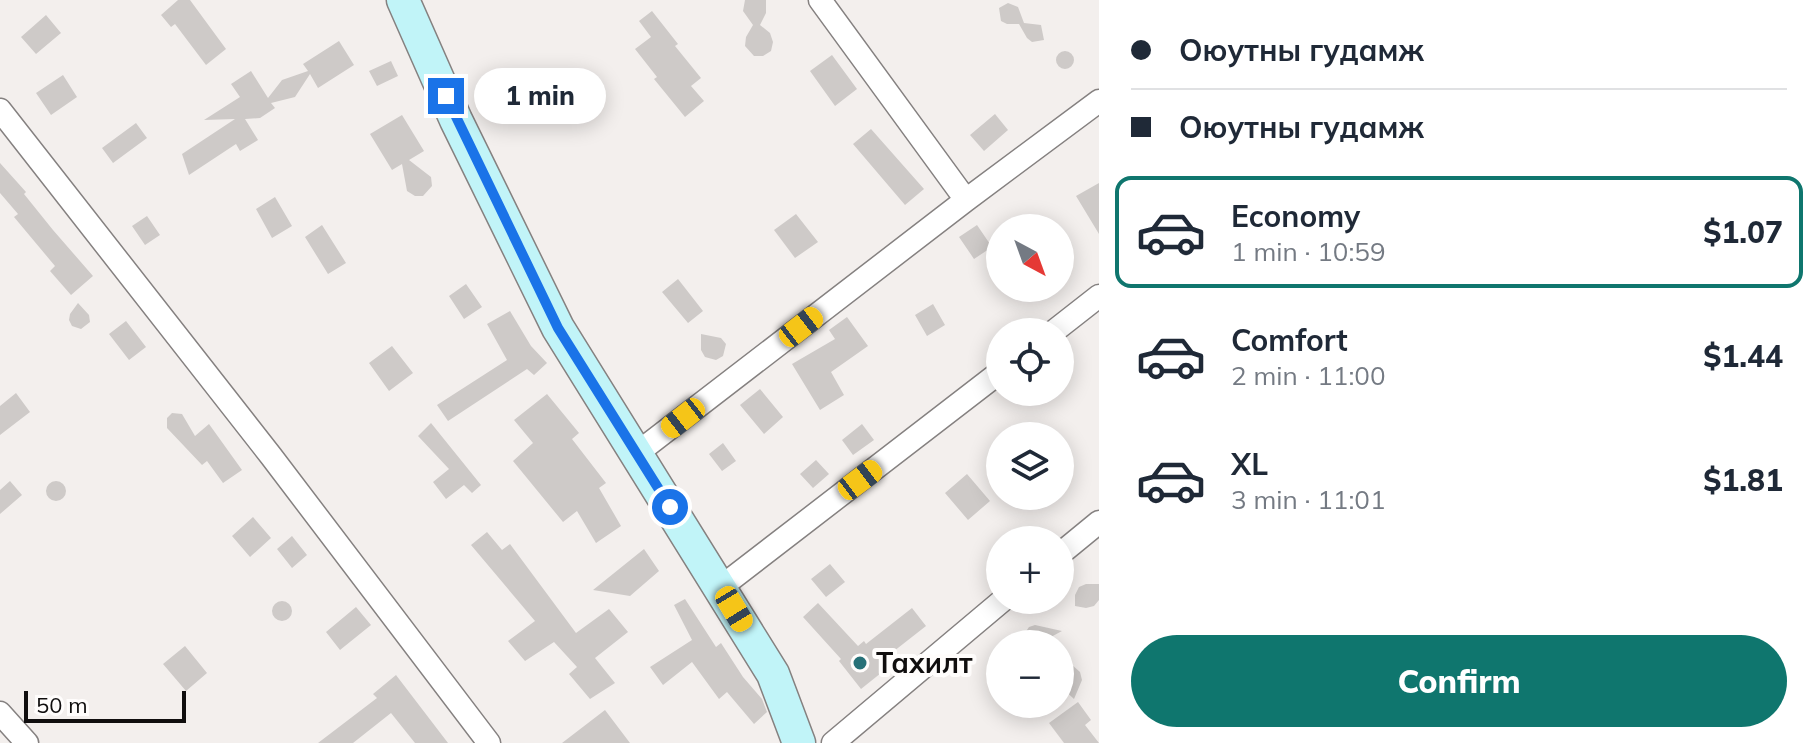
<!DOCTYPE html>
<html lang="en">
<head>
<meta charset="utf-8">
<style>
	body { margin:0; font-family:Mulish,sans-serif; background:#f6f6f7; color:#1f2937; height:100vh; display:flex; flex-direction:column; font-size:30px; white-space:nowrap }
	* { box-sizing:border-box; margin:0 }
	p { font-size:26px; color:#747a83 }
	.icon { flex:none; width:44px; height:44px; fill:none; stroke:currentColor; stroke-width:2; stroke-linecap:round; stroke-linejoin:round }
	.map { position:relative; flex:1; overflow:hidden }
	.drawer { display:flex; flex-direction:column; background:#fff; width:720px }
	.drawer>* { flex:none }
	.hud { display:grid; align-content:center; height:176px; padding:0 32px; background:#fff }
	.needle { width:52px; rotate:139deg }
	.tools { position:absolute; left:986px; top:214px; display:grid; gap:16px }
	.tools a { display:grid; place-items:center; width:88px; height:88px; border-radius:50%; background:#fff; box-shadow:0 4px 20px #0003; font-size:40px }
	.scale { position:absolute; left:24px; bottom:20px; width:162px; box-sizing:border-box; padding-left:8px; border:4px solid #100e0e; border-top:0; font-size:22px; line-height:28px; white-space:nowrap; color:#100e0e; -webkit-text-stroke:6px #fffdfc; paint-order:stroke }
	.end { position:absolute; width:36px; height:36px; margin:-18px; border:10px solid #1a73e8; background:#fff; box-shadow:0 0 0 4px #fff }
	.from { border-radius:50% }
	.bubble { position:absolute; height:56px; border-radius:28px; background:#fff; box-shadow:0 4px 20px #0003; font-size:26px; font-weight:800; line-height:56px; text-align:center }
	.car { position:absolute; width:24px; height:48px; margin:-24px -12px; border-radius:10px; box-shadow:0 0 6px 2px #0007; background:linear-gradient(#f5c518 24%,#345 0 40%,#f5c518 0 76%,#345 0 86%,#f5c518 0) }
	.hud b { display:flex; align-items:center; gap:28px; height:76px; font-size:30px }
	.hud b+b { border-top:2px solid #e0e1e3 }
	.hud i { width:20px; height:20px; background:#1f2937 }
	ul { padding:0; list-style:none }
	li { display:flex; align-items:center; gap:24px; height:112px; margin:0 16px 12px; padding:0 16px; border:4px solid transparent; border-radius:16px }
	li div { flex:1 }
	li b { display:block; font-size:30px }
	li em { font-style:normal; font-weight:800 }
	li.selected { border-color:#0f766e }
	li>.icon { width:72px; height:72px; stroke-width:1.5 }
	.action { display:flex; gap:16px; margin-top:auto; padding:16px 32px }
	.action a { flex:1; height:92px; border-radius:48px; background:#0f766e; color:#fff; font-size:32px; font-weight:800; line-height:92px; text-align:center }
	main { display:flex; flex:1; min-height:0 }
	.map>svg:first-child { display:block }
	.building { fill:#cecac8 }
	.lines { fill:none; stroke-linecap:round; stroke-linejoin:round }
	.street-casing { stroke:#858180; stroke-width:25 }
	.secondary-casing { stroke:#858180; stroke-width:35 }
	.street { stroke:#fff; stroke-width:22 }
	.secondary { stroke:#c1f4f8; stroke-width:32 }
	.route { stroke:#1a73e8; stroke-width:10 }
	.poi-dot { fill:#277178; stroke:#fffdfc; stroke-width:3 }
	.labels { text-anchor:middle; stroke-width:8; stroke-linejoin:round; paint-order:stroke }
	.poi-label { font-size:28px; font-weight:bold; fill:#100e0e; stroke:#fffdfc; text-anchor:start }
</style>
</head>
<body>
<main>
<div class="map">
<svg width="1099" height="743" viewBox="0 0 1099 743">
	<rect width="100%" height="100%" fill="#f3efed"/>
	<path class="building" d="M 178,0 L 190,0 L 226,49 L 206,65 L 175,24 L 171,27 L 161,15 Z
		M 745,0 L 766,0 L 766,13 L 760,25 L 770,33 L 773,42 L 771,51 L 763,56 L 754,56 L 745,46 L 746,37 L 753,25 L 743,11 Z
		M 1008,3 L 1018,7 L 1024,23 L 1041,25 L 1044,40 L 1032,42 L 1027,38 L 1019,24 L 1007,24 L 1001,21 L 999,8 Z
		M 652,11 L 678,44 L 675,46 L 701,78 L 691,86 L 704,101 L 685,117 L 654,79 L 657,77 L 635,49 L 651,37 L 639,21 Z
		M 46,15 L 61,33 L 36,54 L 21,37 Z
		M 339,41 L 354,65 L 318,88 L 310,74 L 295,97 L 271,103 L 275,108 L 260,118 L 245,119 L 258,140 L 240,151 L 236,144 L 189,175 L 182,154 L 235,119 L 204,120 L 240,97 L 231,84 L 251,71 L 268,98 L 282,80 L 308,71 L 303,64 Z
		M1056 60a9 9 0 1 1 18 0a9 9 0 1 1-18 0Z
		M 832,55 L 857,89 L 835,106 L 810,71 Z
		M 391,61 L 398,76 L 377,86 L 369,71 Z
		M 63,75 L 77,97 L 51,115 L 36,93 Z
		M 995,114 L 1008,130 L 984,151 L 970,135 Z
		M 402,115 L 424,151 L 409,160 L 431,177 L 432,186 L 423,196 L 415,196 L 407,191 L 402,164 L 392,170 L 370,134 Z
		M 136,123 L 147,138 L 113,163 L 102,148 Z
		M 871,129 L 924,189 L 905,205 L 853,144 Z
		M 0,163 L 26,192 L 24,194 L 53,230 L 93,276 L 71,295 L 50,271 L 55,266 L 14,217 L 18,214 L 0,193 Z
		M 1099,183 L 1099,234 L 1076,196 Z
		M 275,197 L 292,226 L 272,238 L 256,209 Z
		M 796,214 L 818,242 L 795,258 L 774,230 Z
		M 147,216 L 160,235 L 145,245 L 132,226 Z
		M 322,225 L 346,263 L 328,274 L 305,237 Z
		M 977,225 L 992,247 L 974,259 L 959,237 Z
		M 678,279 L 703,311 L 688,323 L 662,292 Z
		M 466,284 L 482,307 L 464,319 L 449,296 Z
		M 78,303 L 89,315 L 90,322 L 81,329 L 72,326 L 69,320 L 70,314 Z
		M 933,304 L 945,325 L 927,336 L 915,315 Z
		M 510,311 L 531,346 L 547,363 L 534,375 L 527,369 L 448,421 L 437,405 L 507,360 L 487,324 Z
		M 847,317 L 868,346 L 831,372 L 844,395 L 820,410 L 792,364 L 835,339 L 829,330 Z
		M 126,321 L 146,347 L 129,360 L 109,334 Z
		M 701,334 L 721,338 L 726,344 L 723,356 L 716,360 L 705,357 L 701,350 Z
		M 392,346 L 413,373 L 389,391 L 369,363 Z
		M 760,389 L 783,417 L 764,434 L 740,405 Z
		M 16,393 L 30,412 L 0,435 L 0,406 Z
		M 547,394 L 579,433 L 572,439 L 606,483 L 599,488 L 621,526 L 596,543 L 577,511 L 563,522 L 513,461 L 533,443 L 514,420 Z
		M 172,413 L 182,414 L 195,436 L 209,424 L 242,470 L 223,483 L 207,461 L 202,465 L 167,428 L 167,418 Z
		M 431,423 L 481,485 L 472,493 L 464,485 L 446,499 L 433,482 L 449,469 L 418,436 Z
		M 862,424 L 874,440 L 853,455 L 842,440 Z
		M 723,443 L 736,461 L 722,471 L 709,454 Z
		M 816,460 L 829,474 L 813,488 L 800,474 Z
		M 967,474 L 990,501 L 968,520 L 945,493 Z
		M46 491a10 10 0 1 1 20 0a10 10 0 1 1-20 0Z
		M 10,481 L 22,495 L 0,514 L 0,490 Z
		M 253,517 L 271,538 L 250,557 L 232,536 Z
		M 487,532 L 502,550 L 510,544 L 576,633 L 609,609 L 628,632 L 595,658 L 615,683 L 590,699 L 569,674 L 577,667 L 554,642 L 525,661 L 508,641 L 535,621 L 471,545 Z
		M 292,536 L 307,555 L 292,568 L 277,549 Z
		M 644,549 L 659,571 L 630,596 L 593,590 Z
		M 830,564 L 845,582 L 826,597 L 811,579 Z
		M 1086,584 L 1099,584 L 1099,600 L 1094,606 L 1086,608 L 1075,606 L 1075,595 L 1079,587 Z
		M 685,599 L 716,647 L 721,643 L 743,677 L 762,699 L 767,712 L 754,724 L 727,692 L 719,699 L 692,662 L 663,685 L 650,667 L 692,640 L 674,605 Z
		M272 611a10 10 0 1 1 20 0a10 10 0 1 1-20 0Z
		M 818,603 L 858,646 L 864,641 L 866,644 L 912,608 L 926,626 L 880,662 L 886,669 L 861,689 L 839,661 L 841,659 L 803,617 Z
		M 356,607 L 371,625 L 340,650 L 326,632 Z
		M 1035,625 L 1062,631 L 1038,644 L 1029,644 L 1025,633 L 1029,627 Z
		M 185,646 L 207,673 L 186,691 L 163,664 Z
		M 1071,664 L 1080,672 L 1082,680 L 1074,699 L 1060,686 L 1060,674 Z
		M 396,675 L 448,743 L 415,743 L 391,713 L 353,743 L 318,743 L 377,698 L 373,694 Z
		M 1078,702 L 1091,720 L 1085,725 L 1099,743 L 1064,743 L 1049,723 Z
		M 605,710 L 630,743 L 562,743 Z"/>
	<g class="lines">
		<g class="street-casing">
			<path id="street" d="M 820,0 L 966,200
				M 0,110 L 271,456 L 489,743
				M 1053,332 L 1099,296
				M 636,454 L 966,200 L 1099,101
				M 1060,554 L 1099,522
				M 721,587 L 1000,372
				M 0,713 L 27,743
				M 833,743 L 1003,600"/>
		</g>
		<g class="secondary-casing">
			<path id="secondary" d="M 403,0 L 456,120 L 558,328 L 773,674 L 799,743"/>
		</g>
		<use href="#street" class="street"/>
		<use href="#secondary" class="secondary"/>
	</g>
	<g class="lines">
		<path class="route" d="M 446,96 L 558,328 L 670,507"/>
	</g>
	<circle class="poi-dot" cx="860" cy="663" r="8"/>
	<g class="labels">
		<g class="poi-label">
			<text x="876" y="673">Тахилт</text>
		</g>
	</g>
</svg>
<div class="tools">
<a><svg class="needle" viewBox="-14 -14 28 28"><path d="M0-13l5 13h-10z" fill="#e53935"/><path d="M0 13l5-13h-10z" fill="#747a83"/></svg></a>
<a><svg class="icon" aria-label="locate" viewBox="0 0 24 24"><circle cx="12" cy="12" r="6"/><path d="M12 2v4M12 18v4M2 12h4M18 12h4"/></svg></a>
<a><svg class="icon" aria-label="layers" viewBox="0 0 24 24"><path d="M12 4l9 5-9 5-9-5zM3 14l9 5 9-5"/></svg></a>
<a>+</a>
<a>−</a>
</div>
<div class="scale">50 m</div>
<i class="end from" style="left:670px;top:507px"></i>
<i class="end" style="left:446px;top:96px"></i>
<div class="bubble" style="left:474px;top:68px;width:132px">1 min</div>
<i class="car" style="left:801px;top:327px;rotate:52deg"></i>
<i class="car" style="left:683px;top:418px;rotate:232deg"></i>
<i class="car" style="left:860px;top:480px;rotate:53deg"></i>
<i class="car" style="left:734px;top:609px;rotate:149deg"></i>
</div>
<section class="drawer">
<div class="hud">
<b><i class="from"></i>Оюутны гудамж</b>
<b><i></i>Оюутны гудамж</b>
</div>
<ul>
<li class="selected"><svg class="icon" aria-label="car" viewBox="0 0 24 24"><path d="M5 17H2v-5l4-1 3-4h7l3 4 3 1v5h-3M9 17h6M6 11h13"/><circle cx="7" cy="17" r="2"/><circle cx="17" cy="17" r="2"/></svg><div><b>Economy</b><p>1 min · 10:59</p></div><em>$1.07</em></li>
<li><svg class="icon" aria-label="car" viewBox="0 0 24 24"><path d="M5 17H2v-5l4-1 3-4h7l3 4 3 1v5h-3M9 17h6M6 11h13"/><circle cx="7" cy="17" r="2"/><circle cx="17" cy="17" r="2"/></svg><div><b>Comfort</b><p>2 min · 11:00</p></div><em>$1.44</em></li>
<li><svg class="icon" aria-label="car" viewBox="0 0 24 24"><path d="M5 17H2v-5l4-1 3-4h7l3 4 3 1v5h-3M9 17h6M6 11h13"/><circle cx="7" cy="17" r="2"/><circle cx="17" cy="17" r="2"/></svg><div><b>XL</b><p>3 min · 11:01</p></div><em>$1.81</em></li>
</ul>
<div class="action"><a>Confirm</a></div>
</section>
</main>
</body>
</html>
